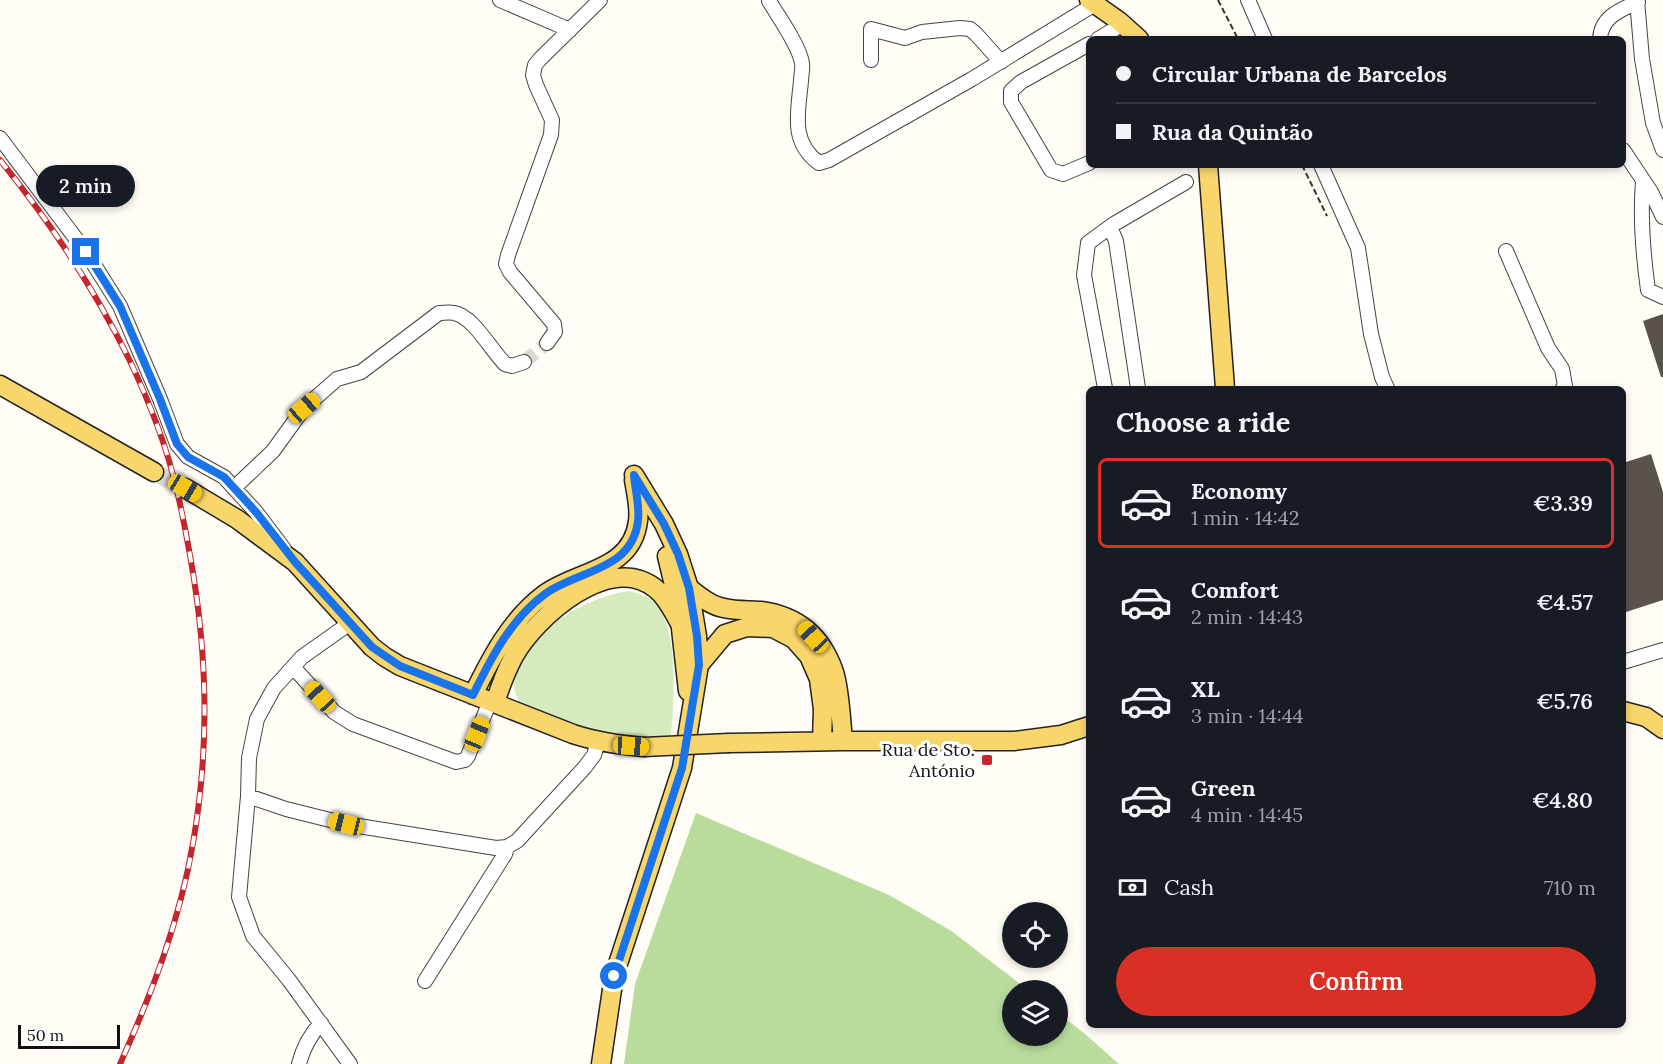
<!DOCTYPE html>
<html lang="en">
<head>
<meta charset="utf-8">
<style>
	body { margin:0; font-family:Lora,serif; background:#20242c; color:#f1f3f6; height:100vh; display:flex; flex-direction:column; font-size:22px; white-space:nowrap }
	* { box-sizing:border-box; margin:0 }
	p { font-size:20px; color:#9ea1a6 }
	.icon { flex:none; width:33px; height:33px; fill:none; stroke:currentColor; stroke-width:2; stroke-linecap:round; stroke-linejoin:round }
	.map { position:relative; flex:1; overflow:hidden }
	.sheet { position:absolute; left:1086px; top:386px; width:540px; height:642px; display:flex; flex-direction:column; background:#171b24; border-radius:9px; box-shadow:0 3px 9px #0003 }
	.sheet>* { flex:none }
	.top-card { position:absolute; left:1086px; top:36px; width:540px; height:132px; border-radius:9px; box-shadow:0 3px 9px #0003; display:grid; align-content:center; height:132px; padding:0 30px; background:#171b24 }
	.fabs { position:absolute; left:1002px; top:902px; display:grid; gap:12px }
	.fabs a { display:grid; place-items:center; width:66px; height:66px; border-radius:50%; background:#171b24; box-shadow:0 3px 9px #0003; font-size:30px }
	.scale { position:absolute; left:18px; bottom:15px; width:102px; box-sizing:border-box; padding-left:6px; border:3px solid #111; border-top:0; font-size:16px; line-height:21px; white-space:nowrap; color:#111; -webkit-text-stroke:4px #fff; paint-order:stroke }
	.end { position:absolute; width:27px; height:27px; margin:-14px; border:8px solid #1a73e8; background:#fff; box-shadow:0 0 0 3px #fff }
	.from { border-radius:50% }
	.bubble { position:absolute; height:42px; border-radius:21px; background:#171b24; box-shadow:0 3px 9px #0003; font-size:20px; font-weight:600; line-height:42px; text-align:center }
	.car { position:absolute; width:18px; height:36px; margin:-18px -9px; border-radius:8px; box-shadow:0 0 4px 2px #0007; background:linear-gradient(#f5c518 24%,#345 0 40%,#f5c518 0 76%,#345 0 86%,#f5c518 0) }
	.top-card b { display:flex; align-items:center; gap:21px; height:57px; font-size:22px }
	.top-card b+b { border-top:2px solid #363941 }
	.top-card i { width:15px; height:15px; background:#f1f3f6 }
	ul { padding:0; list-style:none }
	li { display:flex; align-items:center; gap:18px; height:90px; margin:0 12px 9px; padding:0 18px; border:3px solid transparent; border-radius:9px }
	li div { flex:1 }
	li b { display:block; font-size:22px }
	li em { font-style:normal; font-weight:600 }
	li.active { border-color:#d93025 }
	li>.icon { width:54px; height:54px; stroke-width:1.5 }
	h2 { padding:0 30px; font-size:27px; line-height:72px }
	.pay { display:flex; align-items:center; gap:15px; height:66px; padding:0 30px; font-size:22px }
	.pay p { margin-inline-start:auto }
	.cta { display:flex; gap:12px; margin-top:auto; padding:12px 30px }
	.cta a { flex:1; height:69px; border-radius:36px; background:#d93025; color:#fff; font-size:24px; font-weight:600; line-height:69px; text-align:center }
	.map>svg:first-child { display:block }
	.green { fill:#d5ebbd }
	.forest { fill:#b9dc9c }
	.building { fill:#5a524d }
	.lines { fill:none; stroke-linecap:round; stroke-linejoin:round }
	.minor-tunnel { stroke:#dbdad3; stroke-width:14; stroke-dasharray:14 7; stroke-linecap:butt }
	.major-tunnel { stroke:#dbdad3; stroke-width:18; stroke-dasharray:18 9; stroke-linecap:butt }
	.minor-casing { stroke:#444; stroke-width:16 }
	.major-casing { stroke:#222; stroke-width:21 }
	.path { stroke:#333; stroke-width:2; stroke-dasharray:6 3; stroke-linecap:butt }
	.minor { stroke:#fff; stroke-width:14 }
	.major { stroke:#f9d66b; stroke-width:18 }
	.rail-casing { stroke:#c4262e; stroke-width:6 }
	.rail { stroke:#fff; stroke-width:4; stroke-dasharray:11; stroke-linecap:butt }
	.major-bridge-casing { stroke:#222; stroke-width:21; stroke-linecap:butt }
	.major-bridge { stroke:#f9d66b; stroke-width:18 }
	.route { stroke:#1a73e8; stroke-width:8 }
	.poi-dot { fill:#c4262e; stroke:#fff; stroke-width:2 }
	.labels { text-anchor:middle; stroke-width:6; stroke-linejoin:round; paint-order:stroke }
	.poi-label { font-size:18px; fill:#111; stroke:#fff; text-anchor:end }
</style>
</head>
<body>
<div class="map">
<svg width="1663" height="1064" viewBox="0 0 1663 1064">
	<rect width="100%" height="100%" fill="#fffdf5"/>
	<path class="green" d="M 628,591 C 640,594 650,596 657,605 C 679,633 674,701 671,735 C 659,736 646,738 634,739 C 597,739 551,720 519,703 C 517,697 514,691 514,685 C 514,673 520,665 525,656 C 547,620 588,598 628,591 Z"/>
	<path class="forest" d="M 696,813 L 889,895 L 950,930 L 1028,990 L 1012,990 L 1012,1035 L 1058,1035 L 1058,1013 L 1084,1033 L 1119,1064 L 624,1064 L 635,984 Z"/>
	<path class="building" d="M 1663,314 L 1663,377 L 1661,377 L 1643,321 Z
		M 1651,454 L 1663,492 L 1663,600 L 1623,613 L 1623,463 Z"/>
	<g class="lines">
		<path class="minor-tunnel" d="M 524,362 L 547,343"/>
		<path class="major-tunnel" d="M 154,472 L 185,488"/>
		<g class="minor-casing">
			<path id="minor" d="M 500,0 L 570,30
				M 1248,0 L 1265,39
				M 1637,0 L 1642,59 L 1653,123 L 1663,150
				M 769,1 C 778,16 799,45 802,63 C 803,68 801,76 801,81 C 798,113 790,142 819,163 L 829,160 L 972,79 L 1095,4
				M 1098,39 L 1123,24
				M 1600,39 C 1601,17 1620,10 1638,2
				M 1089,44 L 1021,82 L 1011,91 L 1011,102 L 1051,170 L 1063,174 L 1089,163
				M 871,60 L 871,29 L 905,38 L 922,32 L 960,28 L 970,29 L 976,34 L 1001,62
				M 0,138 L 86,252 L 120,306 L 160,399 L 177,444 L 188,457 L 224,477 L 256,512 L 284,549
				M 1623,150 L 1651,192 L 1663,217
				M 1321,165 L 1358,248 L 1371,334 L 1382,377 L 1387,388
				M 1643,181 C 1640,217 1643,254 1648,290 L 1663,297
				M 1110,227 L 1116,241 L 1138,388
				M 1506,251 L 1548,348 L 1562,369 L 1565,386 L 1563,388
				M 547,343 L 555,332 L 554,324 L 510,272 L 506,264 L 508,255 L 551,135 L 552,120 L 536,85 L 533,75 L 535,65 L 540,59 L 600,0
				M 1105,388 L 1084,275 L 1088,243 L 1114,224 L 1186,182
				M 234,488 L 273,451 L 304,408 L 337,379 L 361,372 L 439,313 C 444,313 449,312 454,313 C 473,316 491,350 505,364 L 512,366 L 524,362
				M 350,623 L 302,657 L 274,688 L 257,719 L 249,758 L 248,796 L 239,897 L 253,936 L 289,980 L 350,1064
				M 1623,662 L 1663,650
				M 293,667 L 334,712 L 353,724 L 456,762 L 465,760 L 468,756 L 490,701
				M 248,796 L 286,809 L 346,824 L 496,848 L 507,847 L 517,841 L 585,767 L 594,755 L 598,742
				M 425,981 L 505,854 L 507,847
				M 299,1064 C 303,1048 310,1035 321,1023"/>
		</g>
		<g class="major-casing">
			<path id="major" d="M 1089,0 L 1119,21 L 1139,39
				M 1208,165 L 1225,388
				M 0,385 L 154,472
				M 185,488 L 237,519 L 295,562 L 372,647 L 385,657 L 400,666 L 573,734 C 597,742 619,745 644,747
				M 667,556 L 678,602 L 688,691
				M 689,588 C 699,596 711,606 724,608 C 736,611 749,610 761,611 C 798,616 822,637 834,672 C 840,691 841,721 843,741
				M 699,665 L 725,634 L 747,627 L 773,628 L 794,639 L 809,656 L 819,679 L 823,709 L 822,741
				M 473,695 C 491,658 511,619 545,594 C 578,570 632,571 638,521 C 640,508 636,493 634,480
				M 495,703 C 500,687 506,671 514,656 C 536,617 610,551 656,589 C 668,598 674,614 682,627
				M 1623,711 L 1646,717 L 1663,729
				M 729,743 L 843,741 L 1014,741 L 1061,735 L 1089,726
				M 601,1064 L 614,976 L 682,768 L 699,665 L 697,636 L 689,588 L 678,554 L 664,524 L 634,475"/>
		</g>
		<path class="path" d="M 1218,0 L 1238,39
			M 1302,165 L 1327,216"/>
		<use href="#minor" class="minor"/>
		<use href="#major" class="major"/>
		<g class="rail-casing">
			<path id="rail" d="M 0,160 C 50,222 94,288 129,359 C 149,401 167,447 177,491 C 181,507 184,523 187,539 C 207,642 211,740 193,843 C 180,920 152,993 120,1064"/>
		</g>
		<use href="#rail" class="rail"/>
		<g class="major-bridge-casing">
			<path id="major-bridge" d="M 644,747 L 729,743"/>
		</g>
		<use href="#major-bridge" class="major-bridge"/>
	</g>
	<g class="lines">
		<path class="route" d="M 86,252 L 120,306 L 160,399 L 177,444 L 188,457 L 224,477 L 256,512 L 295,562 L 372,647 L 400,666 L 473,695 C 491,658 511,619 545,594 C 578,570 632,571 638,521 C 640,507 635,489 634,475 L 664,524 L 678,554 L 689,588 L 697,636 L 699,665 L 682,768 L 614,976"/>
	</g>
	<rect class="poi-dot" x="981" y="754" width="12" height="12" rx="3"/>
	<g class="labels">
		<g class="poi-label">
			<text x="975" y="756">Rua de Sto.<tspan x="975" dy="21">António</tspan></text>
		</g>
	</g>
</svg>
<div class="fabs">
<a><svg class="icon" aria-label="locate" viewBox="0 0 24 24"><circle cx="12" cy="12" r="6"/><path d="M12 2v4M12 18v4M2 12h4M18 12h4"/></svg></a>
<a><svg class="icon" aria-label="layers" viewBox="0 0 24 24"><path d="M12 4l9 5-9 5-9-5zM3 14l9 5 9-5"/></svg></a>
</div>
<div class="scale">50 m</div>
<i class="end from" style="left:614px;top:976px"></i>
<i class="end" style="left:86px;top:252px"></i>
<div class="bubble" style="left:36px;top:165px;width:99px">2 min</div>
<i class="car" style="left:304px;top:408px;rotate:49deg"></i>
<i class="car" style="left:185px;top:488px;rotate:120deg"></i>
<i class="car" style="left:813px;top:637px;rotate:317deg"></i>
<i class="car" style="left:320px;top:697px;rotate:317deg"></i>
<i class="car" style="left:477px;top:734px;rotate:22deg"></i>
<i class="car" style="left:631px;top:746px;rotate:93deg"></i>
<i class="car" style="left:346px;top:824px;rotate:284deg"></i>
<div class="top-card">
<b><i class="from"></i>Circular Urbana de Barcelos</b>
<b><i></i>Rua da Quintão</b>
</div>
<section class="sheet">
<h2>Choose a ride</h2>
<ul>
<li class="active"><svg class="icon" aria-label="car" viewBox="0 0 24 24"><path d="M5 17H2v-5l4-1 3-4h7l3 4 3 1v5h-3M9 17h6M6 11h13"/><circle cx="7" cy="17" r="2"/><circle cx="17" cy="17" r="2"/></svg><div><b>Economy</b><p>1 min · 14:42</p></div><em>€3.39</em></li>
<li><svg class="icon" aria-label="car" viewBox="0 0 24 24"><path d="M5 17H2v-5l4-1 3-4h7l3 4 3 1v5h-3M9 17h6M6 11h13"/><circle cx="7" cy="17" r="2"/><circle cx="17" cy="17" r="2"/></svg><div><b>Comfort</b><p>2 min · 14:43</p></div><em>€4.57</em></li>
<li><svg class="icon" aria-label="car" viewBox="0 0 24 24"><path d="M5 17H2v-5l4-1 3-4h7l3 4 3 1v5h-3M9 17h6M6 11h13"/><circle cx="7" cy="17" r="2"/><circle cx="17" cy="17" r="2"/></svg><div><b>XL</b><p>3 min · 14:44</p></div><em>€5.76</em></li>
<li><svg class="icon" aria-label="car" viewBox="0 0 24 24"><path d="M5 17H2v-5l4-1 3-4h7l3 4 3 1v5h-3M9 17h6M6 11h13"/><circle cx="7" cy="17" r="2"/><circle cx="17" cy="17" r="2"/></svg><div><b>Green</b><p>4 min · 14:45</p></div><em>€4.80</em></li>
</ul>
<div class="pay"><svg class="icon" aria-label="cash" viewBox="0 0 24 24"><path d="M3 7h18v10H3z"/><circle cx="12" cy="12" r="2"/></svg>Cash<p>710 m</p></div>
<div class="cta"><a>Confirm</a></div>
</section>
</div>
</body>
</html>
